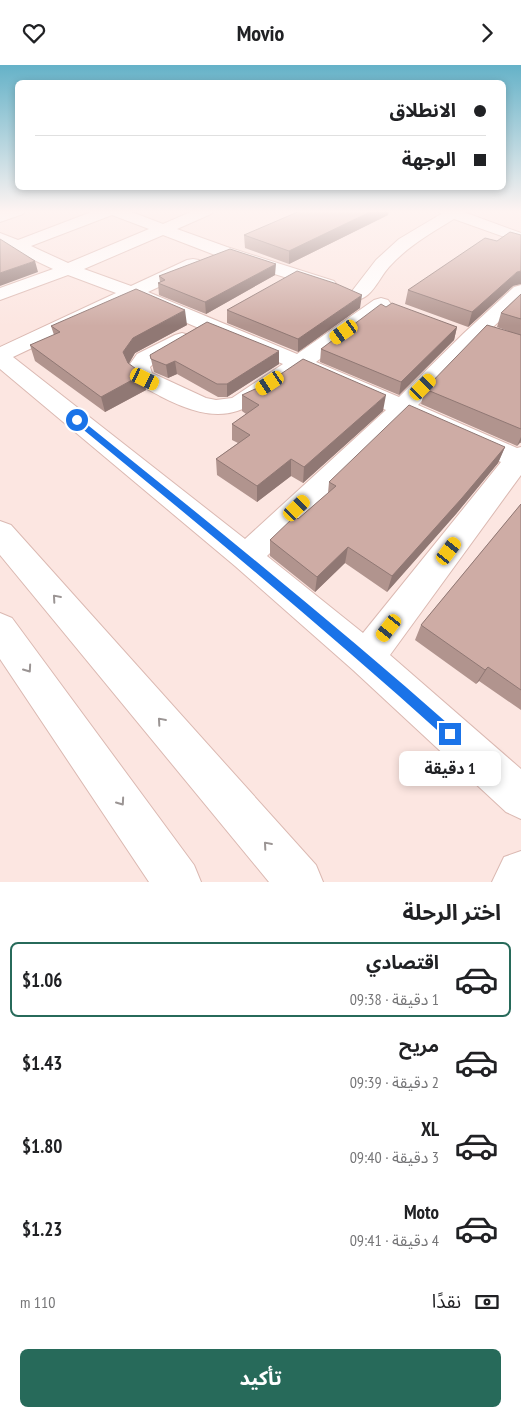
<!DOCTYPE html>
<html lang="ar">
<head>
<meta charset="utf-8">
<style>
	body { margin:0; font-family:"PT Sans Narrow","Noto Sans Arabic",sans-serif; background:#f2f2f2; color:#202124; direction:rtl; height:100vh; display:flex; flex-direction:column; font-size:19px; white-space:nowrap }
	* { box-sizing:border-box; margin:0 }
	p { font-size:16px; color:#757577 }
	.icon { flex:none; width:28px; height:28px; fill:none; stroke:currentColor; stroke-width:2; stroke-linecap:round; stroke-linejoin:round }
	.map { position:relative; height:817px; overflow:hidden; direction:ltr }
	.drawer { display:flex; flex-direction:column; background:#fff; flex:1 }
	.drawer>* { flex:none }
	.banner { position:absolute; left:15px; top:15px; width:491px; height:110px; border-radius:8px; box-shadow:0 2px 8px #0003; direction:rtl; display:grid; align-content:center; height:110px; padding:0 20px; background:#fff }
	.end { position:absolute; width:22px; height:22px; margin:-11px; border:6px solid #1a73e8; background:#fff; box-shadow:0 0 0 2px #fff }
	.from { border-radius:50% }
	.bubble { position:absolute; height:35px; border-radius:8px; background:#fff; box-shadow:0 2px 8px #0003; font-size:16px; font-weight:700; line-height:35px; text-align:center; direction:rtl }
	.car { position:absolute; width:15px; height:30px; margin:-15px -8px; border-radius:6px; box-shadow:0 0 4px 1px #0007; background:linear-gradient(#f5c518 24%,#345 0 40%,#f5c518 0 76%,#345 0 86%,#f5c518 0) }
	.banner b { display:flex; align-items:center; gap:18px; height:48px; font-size:19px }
	.banner b+b { border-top:1px solid #e0e0e0 }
	.banner i { width:12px; height:12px; background:#202124 }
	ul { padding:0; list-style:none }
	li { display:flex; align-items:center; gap:15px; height:75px; margin:0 10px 8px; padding:0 10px; border:2px solid transparent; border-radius:8px }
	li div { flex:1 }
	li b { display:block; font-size:19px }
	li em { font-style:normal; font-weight:700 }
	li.on { border-color:#276a5a }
	li>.icon { width:45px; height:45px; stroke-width:1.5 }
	h2 { padding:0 20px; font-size:22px; line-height:60px }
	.pay { display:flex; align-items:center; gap:12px; height:55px; padding:0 20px; font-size:19px }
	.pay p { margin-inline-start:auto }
	.cta { display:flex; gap:10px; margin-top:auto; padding:10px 20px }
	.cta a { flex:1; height:58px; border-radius:8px; background:#276a5a; color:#fff; font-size:20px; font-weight:700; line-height:58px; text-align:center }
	header { display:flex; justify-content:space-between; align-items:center; height:65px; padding:0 20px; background:#fff; font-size:22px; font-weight:700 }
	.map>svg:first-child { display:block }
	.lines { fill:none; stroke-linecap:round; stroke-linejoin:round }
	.minor-casing { stroke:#dbb9b2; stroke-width:2 }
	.minor { fill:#fff; fill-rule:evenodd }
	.wall { fill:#b1948e }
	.shaded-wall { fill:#907874 }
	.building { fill:#ceaca5; stroke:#907874 }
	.oneway { stroke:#9b9594 }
	.route { fill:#1a73e8 }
</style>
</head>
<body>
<header><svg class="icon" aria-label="forward" viewBox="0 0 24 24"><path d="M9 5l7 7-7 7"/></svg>Movio<svg class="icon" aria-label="heart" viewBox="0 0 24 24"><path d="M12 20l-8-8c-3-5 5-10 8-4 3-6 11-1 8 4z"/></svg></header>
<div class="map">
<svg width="521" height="817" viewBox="0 0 521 817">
	<rect width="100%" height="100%" fill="#fce6e1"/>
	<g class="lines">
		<g class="minor-casing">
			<path id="minor" d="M 25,146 L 23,149 L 0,157 L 0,147 Z
				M 94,146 L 129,146 L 163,159 L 193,146 L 213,146 L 211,149 L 177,164 L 227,182 L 334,216 L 337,220 L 334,224 L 328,225 L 322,224 L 215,190 L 163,170 L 84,204 L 131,221 L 187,195 L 193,194 L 199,195 L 202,199 L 199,203 L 148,227 L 297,289 L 374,235 L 381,233 L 388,235 L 391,239 L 388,243 L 316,297 L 399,332 L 464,268 L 514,222 L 521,220 L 521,236 L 478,276 L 418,340 L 517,383 L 521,382 L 521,410 L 390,590 L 521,704 L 521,754 L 506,747 L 353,605 L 235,501 L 0,304 L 0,282 L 116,228 L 68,210 L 0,235 L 0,223 L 53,204 L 0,179 L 0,168 L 18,175 ZM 112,150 L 149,164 L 68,198 L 31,181 ZM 133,235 L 283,299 L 232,333 L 216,335 L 206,333 L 152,308 L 150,302 L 153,299 L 189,278 L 192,274 L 189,270 L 182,268 L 175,270 L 137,289 L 128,302 C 132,319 146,323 160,331 C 228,366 245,346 301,307 L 386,345 L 245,474 L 13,292 ZM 405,354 L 501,397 L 363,568 L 267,491 Z
				M 439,146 L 461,146 L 521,168 L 521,178 L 454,154 C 431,168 408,181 389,202 C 378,214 370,239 351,234 L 349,230 L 376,195 L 399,174 L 441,149 Z
				M 0,456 L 11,460 L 316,800 L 323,817 L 269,817 L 0,490 Z
				M 0,548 L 12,553 L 194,800 L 201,817 L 149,817 L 0,594 Z
				M 521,786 L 521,817 L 492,817 L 504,792 Z"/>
		</g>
		<use href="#minor" class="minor"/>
	</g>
	<path class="wall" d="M 388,150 L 289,199 L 245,183 L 244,170 Z
		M 497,176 L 513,221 L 468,262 L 405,239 L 408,225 Z
		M 275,210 L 206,249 L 159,230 L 158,218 L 160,217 L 159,211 Z
		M 521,229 L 521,378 L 520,378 L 517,381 L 421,339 L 425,324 L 508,266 L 497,262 L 501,248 Z
		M 386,242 L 457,262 L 454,275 L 399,330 L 320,297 L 321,284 Z
		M 360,243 L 298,287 L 227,258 L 227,245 Z
		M 187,260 L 135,288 L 129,299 L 146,325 L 105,347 L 35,296 L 30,280 L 54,270 L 51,261 Z
		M 150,290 L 279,299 L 227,332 L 218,332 L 177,309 L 168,313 L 154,307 Z
		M 242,330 L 383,346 L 303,418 L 291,411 L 257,437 L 217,410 L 216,394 L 238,378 L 232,375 L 232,359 L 246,349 L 242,346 Z
		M 505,382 L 498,398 L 456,449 L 387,527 L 345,498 L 315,527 L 270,491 L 270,475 L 298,454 L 328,428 L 329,417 Z
		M 521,439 L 521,645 L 479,616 L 476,619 L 415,575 L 421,560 Z"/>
	<path class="shaded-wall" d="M 372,146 L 389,146 L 388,150 L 289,199 L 289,186 Z
		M 35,196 L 38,207 L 0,221 L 0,208 Z
		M 276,199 L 275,210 L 206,249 L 205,237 Z
		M 521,206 L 521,219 L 513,221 L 468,262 L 472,247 L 517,207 Z
		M 362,230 L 360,243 L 298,287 L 298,274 Z
		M 185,245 L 187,260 L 135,288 L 126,303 L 123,287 L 133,273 Z
		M 457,262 L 454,275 L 399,330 L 401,317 Z
		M 279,286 L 279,299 L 227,332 L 227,319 Z
		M 175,296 L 177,309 L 168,313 L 166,300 Z
		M 143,309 L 146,325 L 105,347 L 101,332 Z
		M 386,330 L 383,346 L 303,418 L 304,402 Z
		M 521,372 L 521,376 L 517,381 Z
		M 505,382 L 498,398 L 456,449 L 387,527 L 392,511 Z
		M 291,394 L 291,411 L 257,437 L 257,421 Z
		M 348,482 L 345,498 L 315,527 L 317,512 Z
		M 488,602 L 479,616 L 476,619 L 485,605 Z"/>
	<path class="building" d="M 300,146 L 372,146 L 289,186 L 244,170 Z
		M 510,167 L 521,170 L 521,206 L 517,207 L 472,247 L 408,225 L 485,173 L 497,176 Z
		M 0,174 L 35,196 L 0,208 Z
		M 230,184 L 276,199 L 205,237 L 158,218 L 165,215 L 159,211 Z
		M 297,206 L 337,219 L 362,230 L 298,274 L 227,245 Z
		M 136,224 L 185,245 L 133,273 L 123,287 L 128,298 L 143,309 L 101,332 L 30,280 L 60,267 L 51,261 Z
		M 521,229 L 521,254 L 501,248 Z
		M 392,238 L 457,262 L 401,317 L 321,284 L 381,239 L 386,242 Z
		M 207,257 L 279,286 L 227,319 L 217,319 L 175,296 L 166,300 L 151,294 L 150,290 Z
		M 487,260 L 521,270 L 521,364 L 425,324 Z
		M 303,294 L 386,330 L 304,402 L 291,394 L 257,421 L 216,394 L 250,370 L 232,359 L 259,340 L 242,330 L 266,319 Z
		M 409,340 L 505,382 L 462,433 L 392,511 L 348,482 L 317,512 L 270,475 L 295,451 L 298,454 L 336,421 L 329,417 Z
		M 521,439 L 521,625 L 488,602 L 485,605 L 421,560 Z"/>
	<defs><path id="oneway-chevron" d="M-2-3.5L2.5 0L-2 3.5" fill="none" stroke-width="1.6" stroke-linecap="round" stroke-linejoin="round" transform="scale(1.25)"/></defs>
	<g class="oneway">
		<use href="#oneway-chevron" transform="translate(56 533) rotate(-131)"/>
		<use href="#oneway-chevron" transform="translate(28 604) rotate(55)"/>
		<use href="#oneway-chevron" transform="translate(161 656) rotate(-131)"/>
		<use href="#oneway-chevron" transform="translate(121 737) rotate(55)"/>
		<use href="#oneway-chevron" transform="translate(267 780) rotate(-131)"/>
	</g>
	<linearGradient id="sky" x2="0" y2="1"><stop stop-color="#65b2c8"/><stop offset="0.56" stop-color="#fef4f2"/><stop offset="1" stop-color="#fef4f2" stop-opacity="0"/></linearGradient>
	<rect width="521" height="261" fill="url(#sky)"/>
	<path class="route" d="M 74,353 L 79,353 C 206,455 333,557 455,665 L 456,669 L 455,673 L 450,675 L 446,673 C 325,564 200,460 74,357 Z"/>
</svg>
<i class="end from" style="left:77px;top:355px"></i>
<i class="end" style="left:450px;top:669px"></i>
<div class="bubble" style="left:399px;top:686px;width:102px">1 دقيقة</div>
<i class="car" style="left:344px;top:267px;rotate:235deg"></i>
<i class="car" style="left:145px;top:314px;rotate:116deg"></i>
<i class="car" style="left:270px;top:318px;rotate:236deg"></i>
<i class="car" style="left:423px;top:322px;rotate:45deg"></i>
<i class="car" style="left:297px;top:443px;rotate:46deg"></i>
<i class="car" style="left:449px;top:486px;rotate:37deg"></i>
<i class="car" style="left:389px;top:563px;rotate:218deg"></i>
<div class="banner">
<b><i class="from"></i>الانطلاق</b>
<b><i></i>الوجهة</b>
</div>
</div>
<section class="drawer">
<h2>اختر الرحلة</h2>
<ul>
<li class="on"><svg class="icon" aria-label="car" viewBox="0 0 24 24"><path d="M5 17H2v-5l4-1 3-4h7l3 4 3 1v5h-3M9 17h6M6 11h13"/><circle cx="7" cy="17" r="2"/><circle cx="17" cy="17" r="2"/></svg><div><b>اقتصادي</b><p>1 دقيقة · 09:38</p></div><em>$1.06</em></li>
<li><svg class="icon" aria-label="car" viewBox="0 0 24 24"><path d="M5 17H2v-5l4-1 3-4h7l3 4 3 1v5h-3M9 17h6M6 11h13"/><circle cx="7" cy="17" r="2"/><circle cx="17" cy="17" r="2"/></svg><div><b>مريح</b><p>2 دقيقة · 09:39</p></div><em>$1.43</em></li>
<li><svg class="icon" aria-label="car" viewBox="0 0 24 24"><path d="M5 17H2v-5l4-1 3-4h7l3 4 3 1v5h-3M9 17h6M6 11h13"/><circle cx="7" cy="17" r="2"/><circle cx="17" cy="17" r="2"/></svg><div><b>XL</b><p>3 دقيقة · 09:40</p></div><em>$1.80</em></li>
<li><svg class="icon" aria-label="car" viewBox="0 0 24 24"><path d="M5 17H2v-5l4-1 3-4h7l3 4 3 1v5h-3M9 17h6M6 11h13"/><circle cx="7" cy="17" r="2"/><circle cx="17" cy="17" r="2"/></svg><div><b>Moto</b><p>4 دقيقة · 09:41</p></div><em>$1.23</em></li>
</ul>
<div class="pay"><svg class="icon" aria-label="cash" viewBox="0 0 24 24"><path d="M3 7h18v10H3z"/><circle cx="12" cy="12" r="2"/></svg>نقدًا<p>110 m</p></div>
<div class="cta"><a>تأكيد</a></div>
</section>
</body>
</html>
